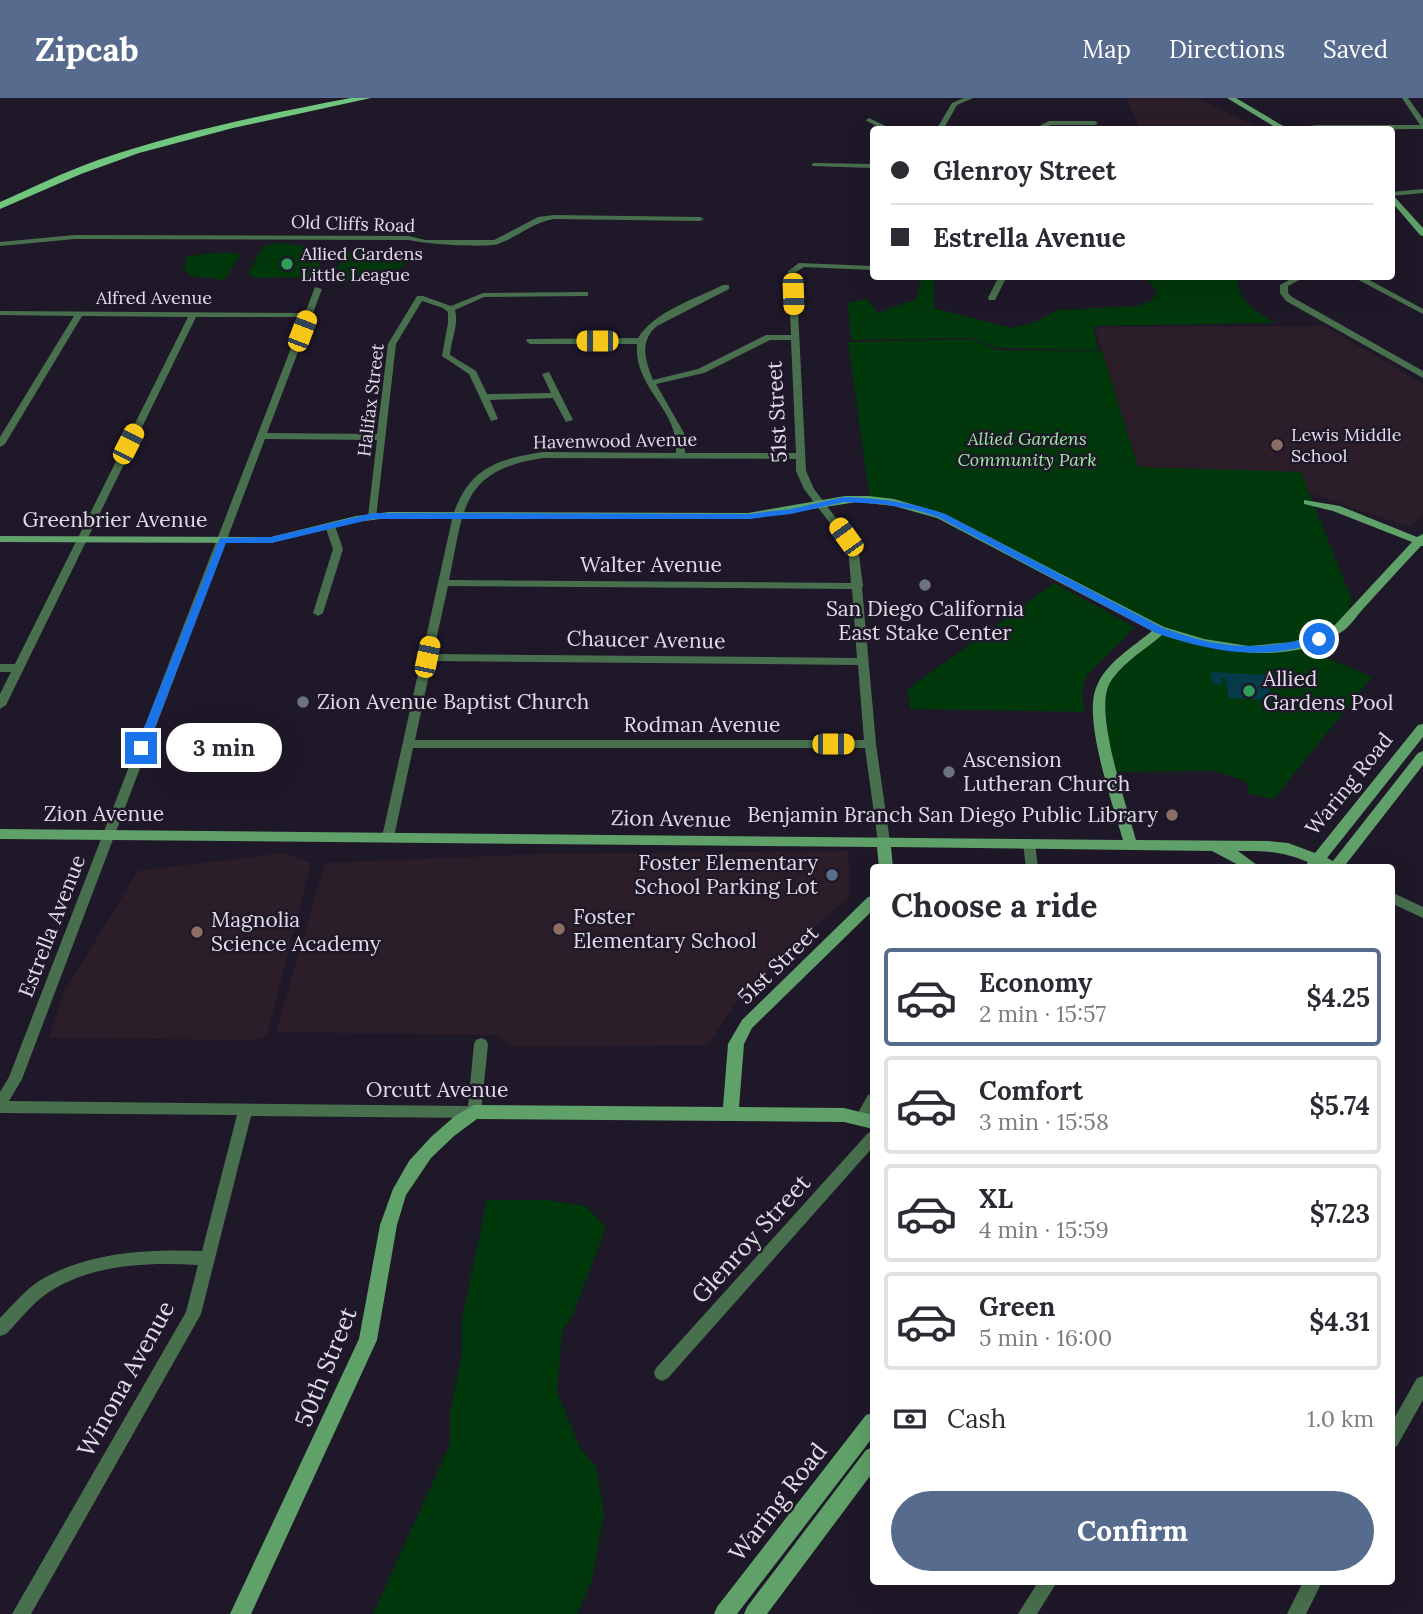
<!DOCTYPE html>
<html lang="en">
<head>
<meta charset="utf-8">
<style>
	body { margin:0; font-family:Lora,serif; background:#f7f7f7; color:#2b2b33; height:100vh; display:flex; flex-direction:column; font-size:26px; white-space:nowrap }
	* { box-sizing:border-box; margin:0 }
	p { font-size:23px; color:#7c7c81 }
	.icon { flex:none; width:38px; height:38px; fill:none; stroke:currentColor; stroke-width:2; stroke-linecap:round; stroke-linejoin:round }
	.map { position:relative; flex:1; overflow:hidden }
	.panel { position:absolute; left:870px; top:766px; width:525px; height:721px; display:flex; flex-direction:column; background:#fff; border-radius:7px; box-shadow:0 7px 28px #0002 }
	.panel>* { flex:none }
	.top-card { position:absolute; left:870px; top:28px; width:525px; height:154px; border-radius:7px; box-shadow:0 7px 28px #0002; display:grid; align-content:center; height:154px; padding:0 21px; background:#fff }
	.end { position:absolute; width:32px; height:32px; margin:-16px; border:9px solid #1a73e8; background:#fff; box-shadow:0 0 0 4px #fff }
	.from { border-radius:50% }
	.bubble { position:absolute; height:49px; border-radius:24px; background:#fff; box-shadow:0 7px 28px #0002; font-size:23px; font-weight:700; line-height:49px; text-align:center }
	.car { position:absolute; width:21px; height:42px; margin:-21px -10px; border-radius:9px; box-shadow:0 0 5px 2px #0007; background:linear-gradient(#f5c518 24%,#345 0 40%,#f5c518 0 76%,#345 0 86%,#f5c518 0) }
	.top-card b { display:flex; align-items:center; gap:24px; height:66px; font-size:26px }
	.top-card b+b { border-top:2px solid #e1e1e2 }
	.top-card i { width:18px; height:18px; background:#2b2b33 }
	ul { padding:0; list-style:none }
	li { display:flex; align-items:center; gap:21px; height:98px; margin:0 14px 10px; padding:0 7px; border:4px solid #e1e1e2; border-radius:7px }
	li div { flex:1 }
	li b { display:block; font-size:26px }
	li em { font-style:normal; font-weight:700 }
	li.selected { border-color:#566b8d }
	li>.icon { width:63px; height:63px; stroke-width:1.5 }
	h2 { padding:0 21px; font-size:32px; line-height:84px }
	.pay { display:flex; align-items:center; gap:18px; height:77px; padding:0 21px; font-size:26px }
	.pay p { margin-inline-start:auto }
	.button { display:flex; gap:14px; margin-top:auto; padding:14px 21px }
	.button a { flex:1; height:80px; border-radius:42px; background:#566b8d; color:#fff; font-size:28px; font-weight:700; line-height:80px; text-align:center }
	header { display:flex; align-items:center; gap:42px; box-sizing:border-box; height:98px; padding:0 35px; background:#566b8d; color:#fff }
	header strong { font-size:33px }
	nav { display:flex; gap:38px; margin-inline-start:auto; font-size:24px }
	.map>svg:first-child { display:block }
	.education { fill:#2c1e29 }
	.green { fill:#00370b }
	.water { fill:#053a49 }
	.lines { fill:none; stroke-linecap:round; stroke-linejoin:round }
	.street { fill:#49704e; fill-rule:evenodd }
	.secondary { fill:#60a169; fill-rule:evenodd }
	.primary { fill:#71c67e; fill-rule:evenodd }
	.route { fill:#1a73e8 }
	.leisure-dot { fill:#2e9e5b; stroke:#1f1829; stroke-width:2.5 }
	.education-dot { fill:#8d6e63; stroke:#1f1829; stroke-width:2.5 }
	.worship-dot { fill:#6b7280; stroke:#1f1829; stroke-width:2.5 }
	.service-dot { fill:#5c6f8a; stroke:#1f1829; stroke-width:2.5 }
	.labels { text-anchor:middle; stroke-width:5; stroke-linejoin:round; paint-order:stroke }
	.far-street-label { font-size:18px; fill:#e1dce8; stroke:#1f1829 }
	.far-poi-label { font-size:18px; fill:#e1dce8; stroke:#1f1829; text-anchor:start }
	.far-park-label { font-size:18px; font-style:italic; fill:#9be9a1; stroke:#1f1829 }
	.street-label { font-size:21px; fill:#e1dce8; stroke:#1f1829 }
	.poi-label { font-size:21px; fill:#e1dce8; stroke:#1f1829; text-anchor:start }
	.near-street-label { font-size:24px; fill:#e1dce8; stroke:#1f1829 }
</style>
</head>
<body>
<header>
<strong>Zipcab</strong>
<nav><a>Map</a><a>Directions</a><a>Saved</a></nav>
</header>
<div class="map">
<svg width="1423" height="1516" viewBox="0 0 1423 1516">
	<rect width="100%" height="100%" fill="#1f1829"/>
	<path class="education" d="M 1126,0 L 1197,0 L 1262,31 L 1140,31 Z
		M 1325,228 L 1423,286 L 1423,416 L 1410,429 L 1309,395 L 1300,374 L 1138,369 L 1095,229 Z
		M 848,753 L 850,798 L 774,865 L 738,902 L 708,947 L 513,949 L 497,937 L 276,934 L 325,765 L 538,756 Z
		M 284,755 L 311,765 L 267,937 L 253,942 L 49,940 L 63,896 L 138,773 Z"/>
	<path class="green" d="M 279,145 L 300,147 L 320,156 L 321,176 L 319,179 L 256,180 L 248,176 L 263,148 Z
		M 352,153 L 402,153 L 411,155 C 397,186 361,184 332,184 L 343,156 Z
		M 214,155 L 236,155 L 240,158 L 224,182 L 190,178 L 184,171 L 187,158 Z
		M 1187,179 L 1238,179 C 1237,202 1256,214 1275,225 L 1093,228 L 1098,252 L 997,250 L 973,240 L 851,242 L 848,205 L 867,201 L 878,215 L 916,201 L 922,179 L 935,179 L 934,210 L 1012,230 L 1036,224 L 1057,212 L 1138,208 L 1152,202 L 1156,196 L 1155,190 L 1145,179 Z
		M 973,241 L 997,252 L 1102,253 L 1138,369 L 1301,374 L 1352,502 L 1342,527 L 1299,548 L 1372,579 L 1274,701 L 1249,696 L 1246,683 L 1214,673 L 1115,674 L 1099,609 L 1103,587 L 1159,533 L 941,418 L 870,402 L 848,244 Z
		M 1054,485 L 1135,529 L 1087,577 L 1082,594 L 1085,614 L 910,611 L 908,591 Z
		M 487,1102 L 547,1102 L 586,1108 L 606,1130 L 573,1216 L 562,1234 L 557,1294 L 581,1352 L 596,1368 L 604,1415 L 592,1482 L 577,1516 L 373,1516 L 450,1346 L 450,1314 L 462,1257 L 462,1221 Z"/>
	<path class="water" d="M 1210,574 L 1265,577 L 1272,602 L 1229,600 L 1225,580 L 1221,580 L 1223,587 L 1213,586 Z"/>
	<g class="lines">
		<path class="street" d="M 964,0 L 973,0 L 957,7 L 943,32 L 936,32 L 952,5 Z
			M 1402,0 L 1408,0 L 1423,21 L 1423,31 L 1285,32 L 1316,27 L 1420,27 Z
			M 869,20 L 892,31 L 893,32 L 884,32 L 867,23 L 866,22 Z
			M 1049,23 L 1095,23 L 1098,25 L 1095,27 L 1050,27 L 1046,32 L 1039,32 L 1041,27 Z
			M 814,65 L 873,66 L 873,70 L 812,68 L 812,66 Z
			M 1423,91 L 1423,95 L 1391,98 L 1391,94 Z
			M 554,117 L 700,119 L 704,121 L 700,123 L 554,121 C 533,124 518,139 498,146 C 483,150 425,146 409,142 L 75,141 L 0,148 L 0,144 L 75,137 L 409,138 L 425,142 L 494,142 L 538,119 Z
			M 799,165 L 873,168 L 873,172 L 804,169 L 796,174 L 806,373 L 814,391 L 858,449 L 863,488 L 862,490 L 876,646 L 890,744 L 888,747 L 884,748 L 878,744 L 865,650 L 413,650 L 394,739 L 392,742 L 384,742 L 382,739 L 453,417 C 469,370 497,361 543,354 L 676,355 C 676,349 676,343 675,338 C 668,305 634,285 637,246 L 530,246 L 526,243 L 527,241 L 638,240 C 655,213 695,201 723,187 L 729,187 L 729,191 L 657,228 C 639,243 645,262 653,282 L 698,271 L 766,237 L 791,237 L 788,173 ZM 770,242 L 791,242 L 796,355 L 685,355 L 684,335 L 656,286 L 704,275 ZM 543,360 L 796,361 L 796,373 L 804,391 L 848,449 L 851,485 L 449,482 C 464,412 460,372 543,360 ZM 448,488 L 852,491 L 857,560 L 433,556 ZM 432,563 L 858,567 L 864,642 L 415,642 Z
			M 999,178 L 1007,178 L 995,202 L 989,202 L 988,200 Z
			M 1077,178 L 1085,178 L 1086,180 L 1082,182 Z
			M 1296,178 L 1307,178 L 1288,188 L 1288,195 L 1292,199 L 1423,273 L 1423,280 L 1286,203 L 1280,195 L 1280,187 Z
			M 1351,178 L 1362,178 L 1423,211 L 1423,216 Z
			M 315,189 L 322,191 L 267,335 L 377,336 L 388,246 L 417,198 L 423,198 L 451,208 L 483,195 L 588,194 L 588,198 L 585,198 L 484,199 L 455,212 C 459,227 451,242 450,257 L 476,273 L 487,296 L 551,295 L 542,276 L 549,274 L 573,322 L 566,324 L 553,300 L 490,302 L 498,321 L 491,323 L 469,276 L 442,258 L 448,225 L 448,214 L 443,210 L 422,203 L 396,246 L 376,420 L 373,421 L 368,418 L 377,342 L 265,341 L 22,981 L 9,1003 L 468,1008 L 474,946 L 476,942 L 481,940 L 486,942 L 488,946 L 481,1014 L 479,1018 L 474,1020 L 251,1018 L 201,1216 L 31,1516 L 12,1516 L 186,1214 L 198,1167 C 148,1164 92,1166 49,1194 C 32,1205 20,1222 6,1236 L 0,1238 L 0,1220 C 12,1208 24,1193 39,1183 C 87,1154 147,1151 202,1153 L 237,1017 L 0,1015 L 0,994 L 9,979 L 303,219 L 196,219 L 6,607 L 0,611 L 0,596 L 11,574 L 0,574 L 0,566 L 15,566 L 188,219 L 82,218 L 5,346 L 0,349 L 0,339 L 74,218 L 0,217 L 0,213 L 305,215 Z
			M 330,425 L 335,428 L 343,451 L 323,515 L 318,518 L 313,515 L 333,451 L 325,428 Z
			M 1029,741 L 1035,745 L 1038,770 L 1026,770 L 1023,745 Z
			M 1391,794 L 1423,809 L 1423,820 L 1391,805 Z
			M 873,995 L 873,1013 L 867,1024 L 862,1026 L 857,1024 L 855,1020 L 868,997 Z
			M 873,1033 L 873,1049 L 668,1280 L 662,1283 L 656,1280 L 654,1275 L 656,1270 L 868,1035 Z
			M 1423,1278 L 1423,1302 L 1397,1348 L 1391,1350 L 1391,1326 L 1417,1280 Z
			M 1038,1484 L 1057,1484 L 1037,1516 L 1018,1516 Z
			M 1303,1484 L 1322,1484 L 1306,1516 L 1287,1516 Z"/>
		<path class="secondary" d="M 1227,0 L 1236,0 L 1290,32 L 1280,32 Z
			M 1391,95 L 1423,130 L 1423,138 L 1420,137 L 1391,103 Z
			M 845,398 L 869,398 L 894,401 L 945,416 L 1164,529 L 1204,541 L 1249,548 L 1293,544 L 1333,529 L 1412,444 L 1333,413 L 1304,406 L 1304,402 L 1340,408 L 1417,439 L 1423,436 L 1423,448 L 1421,448 C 1401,469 1382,490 1362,512 C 1356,519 1349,530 1340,535 C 1290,568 1215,554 1162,537 C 1145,552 1117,568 1108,589 C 1096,621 1127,708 1136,742 L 1268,743 L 1288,745 L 1315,755 L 1418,627 L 1423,626 L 1423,639 L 1327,760 L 1333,763 L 1418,655 L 1423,653 L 1423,667 L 1343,770 L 1304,770 L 1308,764 C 1281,753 1266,753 1238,753 L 1261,770 L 1244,770 L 1212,753 L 891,749 L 893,770 L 879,770 L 877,749 L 0,741 L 0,731 L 1123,742 C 1113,707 1083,622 1096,590 C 1105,565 1133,549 1152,533 L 937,420 L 894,408 L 857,404 L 748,421 L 389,420 L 356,424 L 271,445 L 0,444 L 0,438 L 271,439 L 356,418 L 389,414 L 748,415 Z
			M 873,798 L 873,812 L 752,930 L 744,946 L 739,1009 L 844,1010 L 873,1017 L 873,1031 L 844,1024 L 477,1021 L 454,1038 L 431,1060 L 406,1097 L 397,1127 L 377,1242 L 251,1516 L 230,1516 L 359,1241 L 380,1127 L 393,1091 L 409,1063 L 431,1039 L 455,1018 L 474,1007 L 723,1009 L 728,946 L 742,922 L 868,799 Z
			M 873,1315 L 873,1339 L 737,1516 L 714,1516 L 717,1509 L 866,1317 Z
			M 873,1349 L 873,1374 L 767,1516 L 744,1516 L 747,1509 L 866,1352 Z"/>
		<path class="primary" d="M 351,0 L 371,0 L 233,30 L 139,55 L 81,76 L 0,111 L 0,104 C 32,90 64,74 98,62 C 180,34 266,16 351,0 Z"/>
	</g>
	<path class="route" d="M 844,399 C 879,400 911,404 945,416 L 1163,530 C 1224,552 1256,553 1319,538 L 1324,541 C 1317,546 1307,548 1298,550 C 1249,561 1203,551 1156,535 L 938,419 L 916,412 L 882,406 L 844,404 L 791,416 L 748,421 L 373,421 L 271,445 L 226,445 L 147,650 L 141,654 L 136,650 L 220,440 L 271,439 L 373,415 L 748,416 L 791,411 Z"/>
	<g class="leisure-dot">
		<circle cx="287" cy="166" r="7"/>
		<circle cx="1249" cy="593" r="7"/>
	</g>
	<g class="education-dot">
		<circle cx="1277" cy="347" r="7"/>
		<circle cx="1172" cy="717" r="7"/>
		<circle cx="559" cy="831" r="7"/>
		<circle cx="197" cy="834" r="7"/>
	</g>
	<g class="worship-dot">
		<circle cx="925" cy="487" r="7"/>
		<circle cx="303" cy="604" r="7"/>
		<circle cx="949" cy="674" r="7"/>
	</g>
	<circle class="service-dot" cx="832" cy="777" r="7"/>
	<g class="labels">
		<g class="far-street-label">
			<text transform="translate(353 126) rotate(2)" y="6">Old Cliffs Road</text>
			<text x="154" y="206">Alfred Avenue</text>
			<text transform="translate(371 302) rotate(-83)" y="6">Halifax Street</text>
			<text transform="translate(615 343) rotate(-1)" y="6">Havenwood Avenue</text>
		</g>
		<g class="far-poi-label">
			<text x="301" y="162">Allied Gardens<tspan x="301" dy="21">Little League</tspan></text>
			<text x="1291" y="343">Lewis Middle<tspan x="1291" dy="21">School</tspan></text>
		</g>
		<g class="far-park-label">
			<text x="1027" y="347">Allied Gardens<tspan x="1027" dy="21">Community Park</tspan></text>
		</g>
		<g class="street-label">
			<text transform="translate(777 314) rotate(-93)" y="7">51st Street</text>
			<text x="115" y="429">Greenbrier Avenue</text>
			<text x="651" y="474">Walter Avenue</text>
			<text transform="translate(646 542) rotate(1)" y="7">Chaucer Avenue</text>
			<text x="702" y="634">Rodman Avenue</text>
			<text transform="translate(1349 686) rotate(-51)" y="7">Waring Road</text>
			<text x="104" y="723">Zion Avenue</text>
			<text transform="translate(671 721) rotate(1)" y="7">Zion Avenue</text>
			<text transform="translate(52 828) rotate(-69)" y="7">Estrella Avenue</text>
			<text transform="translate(778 867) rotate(-44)" y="7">51st Street</text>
			<text x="437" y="999">Orcutt Avenue</text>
		</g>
		<g class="poi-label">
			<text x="925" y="518" text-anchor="middle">San Diego California<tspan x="925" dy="24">East Stake Center</tspan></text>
			<text x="1263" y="588">Allied<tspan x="1263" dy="24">Gardens Pool</tspan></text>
			<text x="317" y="611">Zion Avenue Baptist Church</text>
			<text x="963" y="669">Ascension<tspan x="963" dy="24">Lutheran Church</tspan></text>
			<text x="1158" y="724" text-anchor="end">Benjamin Branch San Diego Public Library</text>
			<text x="818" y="772" text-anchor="end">Foster Elementary<tspan x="818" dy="24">School Parking Lot</tspan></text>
			<text x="573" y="826">Foster<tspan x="573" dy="24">Elementary School</tspan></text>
			<text x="211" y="829">Magnolia<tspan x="211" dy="24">Science Academy</tspan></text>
		</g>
		<g class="near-street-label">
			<text transform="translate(751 1141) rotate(-48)" y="8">Glenroy Street</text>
			<text transform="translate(326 1269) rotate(-68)" y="8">50th Street</text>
			<text transform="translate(126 1281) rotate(-61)" y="8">Winona Avenue</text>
			<text transform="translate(778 1404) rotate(-52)" y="8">Waring Road</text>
		</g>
	</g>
</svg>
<i class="end from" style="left:1319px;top:541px"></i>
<i class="end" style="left:141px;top:650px"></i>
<div class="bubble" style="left:166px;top:625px;width:116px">3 min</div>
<i class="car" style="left:793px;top:196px;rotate:178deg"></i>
<i class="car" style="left:302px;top:233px;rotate:21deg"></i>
<i class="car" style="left:597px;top:243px;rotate:270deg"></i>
<i class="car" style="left:128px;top:346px;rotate:27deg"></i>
<i class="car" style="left:846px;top:439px;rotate:324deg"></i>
<i class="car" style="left:427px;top:559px;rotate:12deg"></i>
<i class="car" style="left:833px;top:646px;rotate:90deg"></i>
<div class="top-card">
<b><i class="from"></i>Glenroy Street</b>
<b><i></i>Estrella Avenue</b>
</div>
<section class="panel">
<h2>Choose a ride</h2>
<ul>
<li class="selected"><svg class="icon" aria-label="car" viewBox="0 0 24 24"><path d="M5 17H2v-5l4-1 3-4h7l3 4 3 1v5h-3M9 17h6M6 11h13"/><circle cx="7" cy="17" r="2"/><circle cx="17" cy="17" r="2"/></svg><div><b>Economy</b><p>2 min · 15:57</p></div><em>$4.25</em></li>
<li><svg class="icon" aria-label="car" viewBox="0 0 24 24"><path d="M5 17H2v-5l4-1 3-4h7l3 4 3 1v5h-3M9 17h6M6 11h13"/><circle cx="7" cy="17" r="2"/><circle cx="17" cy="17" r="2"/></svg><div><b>Comfort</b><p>3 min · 15:58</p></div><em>$5.74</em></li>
<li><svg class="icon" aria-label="car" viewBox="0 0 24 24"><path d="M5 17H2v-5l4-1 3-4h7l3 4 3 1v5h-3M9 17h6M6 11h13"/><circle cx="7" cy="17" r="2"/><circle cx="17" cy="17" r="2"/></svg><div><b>XL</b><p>4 min · 15:59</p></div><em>$7.23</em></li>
<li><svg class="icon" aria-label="car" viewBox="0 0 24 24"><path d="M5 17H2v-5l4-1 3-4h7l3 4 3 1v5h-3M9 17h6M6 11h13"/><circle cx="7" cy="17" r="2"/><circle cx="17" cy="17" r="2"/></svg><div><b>Green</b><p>5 min · 16:00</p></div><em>$4.31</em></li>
</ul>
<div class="pay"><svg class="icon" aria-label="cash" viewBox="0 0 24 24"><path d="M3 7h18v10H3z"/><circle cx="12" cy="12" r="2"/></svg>Cash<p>1.0 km</p></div>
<div class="button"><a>Confirm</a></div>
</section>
</div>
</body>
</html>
